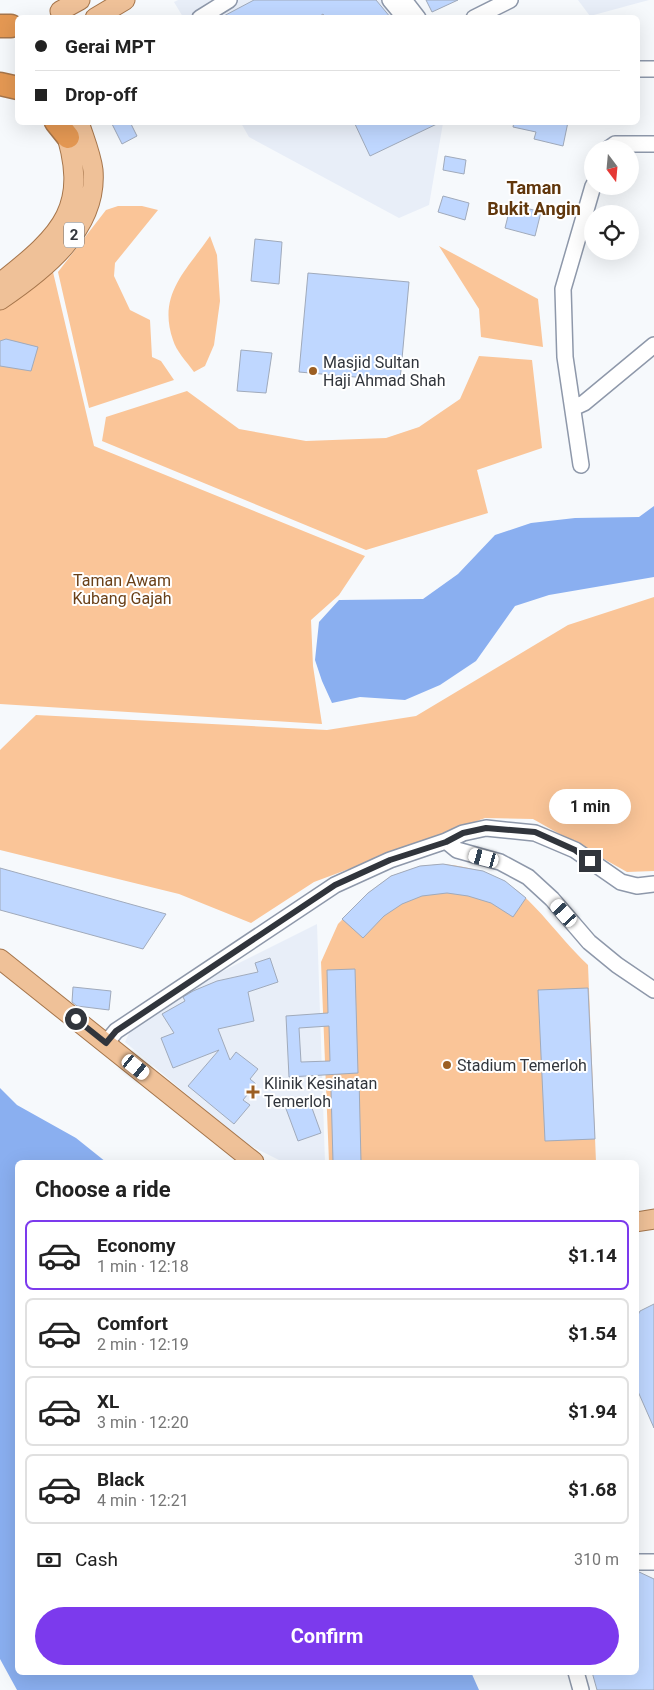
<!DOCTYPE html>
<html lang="en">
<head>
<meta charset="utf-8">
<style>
	body { margin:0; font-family:Roboto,sans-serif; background:#f6f6f6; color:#222; height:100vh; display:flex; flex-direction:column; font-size:19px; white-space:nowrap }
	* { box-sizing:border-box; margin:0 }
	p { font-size:16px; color:#767676 }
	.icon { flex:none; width:28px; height:28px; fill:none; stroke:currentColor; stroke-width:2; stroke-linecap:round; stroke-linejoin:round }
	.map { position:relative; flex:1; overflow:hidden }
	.details { position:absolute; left:15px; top:1160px; width:624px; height:515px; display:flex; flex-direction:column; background:#fff; border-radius:8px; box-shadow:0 5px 20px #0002 }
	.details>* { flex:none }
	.banner { position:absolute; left:15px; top:15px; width:625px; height:110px; border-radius:8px; box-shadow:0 5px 20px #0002; display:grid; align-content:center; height:110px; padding:0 20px; background:#fff }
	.needle { width:32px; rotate:164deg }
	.fabs { position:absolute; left:584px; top:140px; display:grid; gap:10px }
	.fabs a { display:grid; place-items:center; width:55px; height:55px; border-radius:50%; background:#fff; box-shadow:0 5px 20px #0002; font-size:25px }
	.end { position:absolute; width:22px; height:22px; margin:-11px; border:6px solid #31353c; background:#fff; box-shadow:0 0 0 2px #fff }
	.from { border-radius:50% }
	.bubble { position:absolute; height:35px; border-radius:18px; background:#fff; box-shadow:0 5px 20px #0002; font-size:16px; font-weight:700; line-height:35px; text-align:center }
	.car { position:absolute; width:15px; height:30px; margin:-15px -8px; border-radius:6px; box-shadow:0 0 4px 1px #0007; background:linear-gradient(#fff 24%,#345 0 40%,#fff 0 76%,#345 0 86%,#fff 0) }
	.banner b { display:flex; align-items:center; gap:18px; height:48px; font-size:19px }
	.banner b+b { border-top:1px solid #e0e0e0 }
	.banner i { width:12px; height:12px; background:#222 }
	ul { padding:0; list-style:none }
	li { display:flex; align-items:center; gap:15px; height:70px; margin:0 10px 8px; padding:0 10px; border:2px solid #e0e0e0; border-radius:8px }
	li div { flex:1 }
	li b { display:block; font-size:19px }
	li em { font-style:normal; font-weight:700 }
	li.selected { border-color:#7c3aed }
	li>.icon { width:45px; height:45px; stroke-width:1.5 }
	h2 { padding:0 20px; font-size:22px; line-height:60px }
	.pay { display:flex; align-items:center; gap:12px; height:55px; padding:0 20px; font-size:19px }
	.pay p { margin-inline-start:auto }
	.button { display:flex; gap:10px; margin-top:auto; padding:10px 20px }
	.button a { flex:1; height:58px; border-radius:30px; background:#7c3aed; color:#fff; font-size:20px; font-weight:700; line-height:58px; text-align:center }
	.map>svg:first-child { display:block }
	.built { fill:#e8eef8 }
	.green { fill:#fac598 }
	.water { fill:#8aaff0 }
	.building { fill:#bfd7ff; stroke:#a0aabb; fill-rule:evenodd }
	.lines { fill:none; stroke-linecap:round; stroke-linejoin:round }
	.minor-casing { stroke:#8e98aa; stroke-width:18 }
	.major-casing { stroke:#a5754b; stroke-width:21 }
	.highway-casing { stroke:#a5754b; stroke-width:25 }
	.minor { stroke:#fff; stroke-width:15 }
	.major { stroke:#efc198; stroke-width:19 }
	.highway { stroke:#e49853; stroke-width:22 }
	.route { stroke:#31353c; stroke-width:6 }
	.poi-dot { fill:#9c5f23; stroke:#fff; stroke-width:2 }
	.labels { text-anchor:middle; stroke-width:4; stroke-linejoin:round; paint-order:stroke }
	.shield { fill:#fff; stroke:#6f7276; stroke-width:1 }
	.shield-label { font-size:15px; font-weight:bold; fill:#31353c }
	.poi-label { font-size:16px; fill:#31353c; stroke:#fff; text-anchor:start }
	.park-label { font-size:16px; fill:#6a4018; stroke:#fff }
	.neighbourhood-label { font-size:18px; font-weight:bold; fill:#61370c; stroke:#fff }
</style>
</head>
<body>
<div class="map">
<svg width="654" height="1690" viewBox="0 0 654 1690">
	<rect width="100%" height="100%" fill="#f6f9fc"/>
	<path class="built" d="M 178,0 L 387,0 L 403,17 L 183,17 L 174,2 Z
		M 578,0 L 649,0 L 590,16 Z
		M 241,123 L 443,123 L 429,205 L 399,218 L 249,137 Z
		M 317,924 L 325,1162 L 283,1162 L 243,1142 L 125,1042 L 131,1029 L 183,991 Z"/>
	<path class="green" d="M 118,206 L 142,206 L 158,210 L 115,263 L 114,276 L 130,310 L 150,320 L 152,357 L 161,361 L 174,380 L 89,408 L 58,272 L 106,210 Z
		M 210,236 L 217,255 L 220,301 L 214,345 L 205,366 L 194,372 C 187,362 176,351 173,340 C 157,294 187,270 210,236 Z
		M 439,246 L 538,299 L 543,347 L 481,337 L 479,309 Z
		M 53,272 L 94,446 L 365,556 L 339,595 L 311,620 L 313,666 L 322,724 L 0,704 L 0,310 Z
		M 479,356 L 532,360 L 542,448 L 477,470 L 488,513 L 366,550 L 102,441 L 106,417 L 187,391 L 239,429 L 306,441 L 386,438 L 419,427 L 460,399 Z
		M 654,597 L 654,871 L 627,872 L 533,819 L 485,818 L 314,882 L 251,923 L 179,894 L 0,850 L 0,750 L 36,715 L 327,730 L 416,716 L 568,625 Z
		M 443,864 C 523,871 536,915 588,965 L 596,1162 L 329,1162 L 321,962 L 338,924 L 368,893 L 391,876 L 420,866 Z"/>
	<path class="water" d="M 654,506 L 654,577 L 549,595 L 515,606 L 476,661 L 440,685 L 405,700 L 360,697 L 332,703 L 322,681 L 315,660 L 319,622 L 339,600 L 423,599 L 458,574 L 495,535 L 531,523 L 575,518 L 639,517 Z
		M 0,1088 L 17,1105 L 76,1138 L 106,1162 L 18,1162 L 18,1672 L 471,1672 L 479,1690 L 17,1690 L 0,1659 Z"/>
	<path class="building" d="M 254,0 L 376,0 L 391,18 L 326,18 L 323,14 L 317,18 L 220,18 Z
		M 426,0 L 458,0 L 432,12 Z
		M 111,122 L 130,122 L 137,136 L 122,144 Z
		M 354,122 L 441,122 L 370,156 Z
		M 514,122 L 568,122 L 563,146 L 534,139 L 536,132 L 513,127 Z
		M 445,156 L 466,160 L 464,174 L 443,170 Z
		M 443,196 L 469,203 L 465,220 L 438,212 Z
		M 511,204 L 541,212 L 535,236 L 505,228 Z
		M 255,239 L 282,242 L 279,284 L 251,281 Z
		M 308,273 L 409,282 L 400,381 L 299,372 Z
		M 6,339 L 38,347 L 31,371 L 0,366 L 0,341 Z
		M 241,350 L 272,353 L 266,393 L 237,391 Z
		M 443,864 L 483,871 L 505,881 L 526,898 L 513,917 L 491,903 L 468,896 L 447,893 L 422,896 L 402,904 L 384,916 L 363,938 L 342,919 L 368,893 L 391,876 L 420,866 Z
		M 0,868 L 166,914 L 143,949 L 0,910 Z
		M 270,958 L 278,982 L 248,992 L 254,1021 L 218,1029 L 230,1060 L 236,1052 L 258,1069 L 250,1079 L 256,1084 L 243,1100 L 250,1105 L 234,1124 L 188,1086 L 219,1050 L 173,1068 L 161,1038 L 174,1033 L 162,1014 L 185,1001 L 183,997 L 193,991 L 217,981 L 258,972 L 255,963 Z
		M 355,969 L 358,1073 L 289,1077 L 286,1016 L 328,1013 L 327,970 ZM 329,1026 L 330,1061 L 301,1062 L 299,1028 Z
		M 73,987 L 111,991 L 109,1010 L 77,1006 L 72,1002 Z
		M 588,988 L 595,1139 L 545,1141 L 538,990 Z
		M 359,1078 L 361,1162 L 333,1162 L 331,1089 Z
		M 308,1097 L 321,1133 L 298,1141 L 285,1106 Z
		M 654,1304 L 654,1428 L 636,1387 L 636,1319 L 640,1311 Z
		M 637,1571 L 654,1579 L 654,1690 L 597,1690 L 592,1672 L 636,1672 Z"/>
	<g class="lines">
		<g class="minor-casing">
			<path id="minor" d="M 390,0 L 405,18
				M 404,0 L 418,18
				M 200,18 L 229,0
				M 474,18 L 510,0
				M 638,69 L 654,69
				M 608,149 L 615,144 L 654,144
				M 573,408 L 584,403 L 654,345
				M 581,465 L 565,357 L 563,289 L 593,186
				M 446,841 L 457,850 L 500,862 L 528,877 L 552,899 L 589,942 L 617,965 L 654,990
				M 106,1043 L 116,1031 L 335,885 L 390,860 L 446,841 L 463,833 L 486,828 L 535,833 L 575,850 L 621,882 L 637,886 L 654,884
				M 636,1562 L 654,1562
				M 576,1672 L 581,1690"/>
		</g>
		<g class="major-casing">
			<path id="major" d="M 60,11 L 80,0
				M 95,18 L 125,0
				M 0,283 C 63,233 91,207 63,124
				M 0,300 C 43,271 98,229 93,170 C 91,154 84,138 79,122
				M 0,959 L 254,1162
				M 636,1222 L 654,1219"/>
		</g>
		<g class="highway-casing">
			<path id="highway" d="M 0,26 L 11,26
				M 0,84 L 18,88
				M 56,122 L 68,137"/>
		</g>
		<use href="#minor" class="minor"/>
		<use href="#major" class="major"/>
		<use href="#highway" class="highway"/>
	</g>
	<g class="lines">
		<path class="route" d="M 76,1019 L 106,1043 L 116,1031 L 335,885 L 390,860 L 446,842 L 463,833 L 486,828 L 535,832 L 575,850 L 590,861"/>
	</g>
	<g class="poi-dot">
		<circle cx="313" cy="371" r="5"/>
		<circle cx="447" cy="1065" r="5"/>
		<path d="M250.5 1084.5h5v5h5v5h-5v5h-5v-5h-5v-5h5z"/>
	</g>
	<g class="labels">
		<rect class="shield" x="64" y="222.5" width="20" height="25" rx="4"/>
		<g class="shield-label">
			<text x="74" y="240">2</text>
		</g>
		<g class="poi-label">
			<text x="323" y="368">Masjid Sultan<tspan x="323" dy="18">Haji Ahmad Shah</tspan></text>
			<text x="457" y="1071">Stadium Temerloh</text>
			<text x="264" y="1089">Klinik Kesihatan<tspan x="264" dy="18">Temerloh</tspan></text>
		</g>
		<g class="park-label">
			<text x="122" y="586">Taman Awam<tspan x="122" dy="18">Kubang Gajah</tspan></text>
		</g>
		<g class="neighbourhood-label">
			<text x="534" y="194">Taman<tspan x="534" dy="21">Bukit Angin</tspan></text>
		</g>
	</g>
</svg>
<div class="fabs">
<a><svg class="needle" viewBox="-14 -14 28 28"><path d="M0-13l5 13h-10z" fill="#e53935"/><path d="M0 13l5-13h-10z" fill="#767676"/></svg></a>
<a><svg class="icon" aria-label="locate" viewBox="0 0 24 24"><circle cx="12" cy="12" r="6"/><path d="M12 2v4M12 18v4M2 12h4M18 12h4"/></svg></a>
</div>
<i class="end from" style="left:76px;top:1019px"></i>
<i class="end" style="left:590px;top:861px"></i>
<div class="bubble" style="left:549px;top:789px;width:82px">1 min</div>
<i class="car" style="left:484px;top:858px;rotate:285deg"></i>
<i class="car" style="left:564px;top:913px;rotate:318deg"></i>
<i class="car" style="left:136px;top:1067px;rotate:129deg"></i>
<div class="banner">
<b><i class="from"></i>Gerai MPT</b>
<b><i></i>Drop-off</b>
</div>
<section class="details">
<h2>Choose a ride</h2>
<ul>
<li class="selected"><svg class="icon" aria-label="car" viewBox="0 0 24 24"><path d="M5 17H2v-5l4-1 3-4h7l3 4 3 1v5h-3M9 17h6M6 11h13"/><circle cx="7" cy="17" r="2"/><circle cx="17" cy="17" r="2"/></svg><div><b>Economy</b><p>1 min · 12:18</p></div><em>$1.14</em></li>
<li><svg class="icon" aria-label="car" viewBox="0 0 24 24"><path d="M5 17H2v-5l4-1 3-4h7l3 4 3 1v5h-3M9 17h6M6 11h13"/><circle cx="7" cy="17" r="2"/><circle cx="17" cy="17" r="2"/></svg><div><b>Comfort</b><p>2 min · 12:19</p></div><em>$1.54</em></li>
<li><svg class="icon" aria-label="car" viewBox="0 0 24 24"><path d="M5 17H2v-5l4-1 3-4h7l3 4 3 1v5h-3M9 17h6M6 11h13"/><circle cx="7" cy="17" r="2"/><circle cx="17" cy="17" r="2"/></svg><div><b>XL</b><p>3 min · 12:20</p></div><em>$1.94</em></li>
<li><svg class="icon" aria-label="car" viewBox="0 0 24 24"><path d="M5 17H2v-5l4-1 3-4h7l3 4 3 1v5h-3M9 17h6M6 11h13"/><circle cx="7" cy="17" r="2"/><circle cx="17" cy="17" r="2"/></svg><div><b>Black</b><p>4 min · 12:21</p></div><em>$1.68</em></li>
</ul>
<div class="pay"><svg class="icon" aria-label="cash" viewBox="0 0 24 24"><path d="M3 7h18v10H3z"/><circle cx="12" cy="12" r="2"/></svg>Cash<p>310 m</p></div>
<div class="button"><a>Confirm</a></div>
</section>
</div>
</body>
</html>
